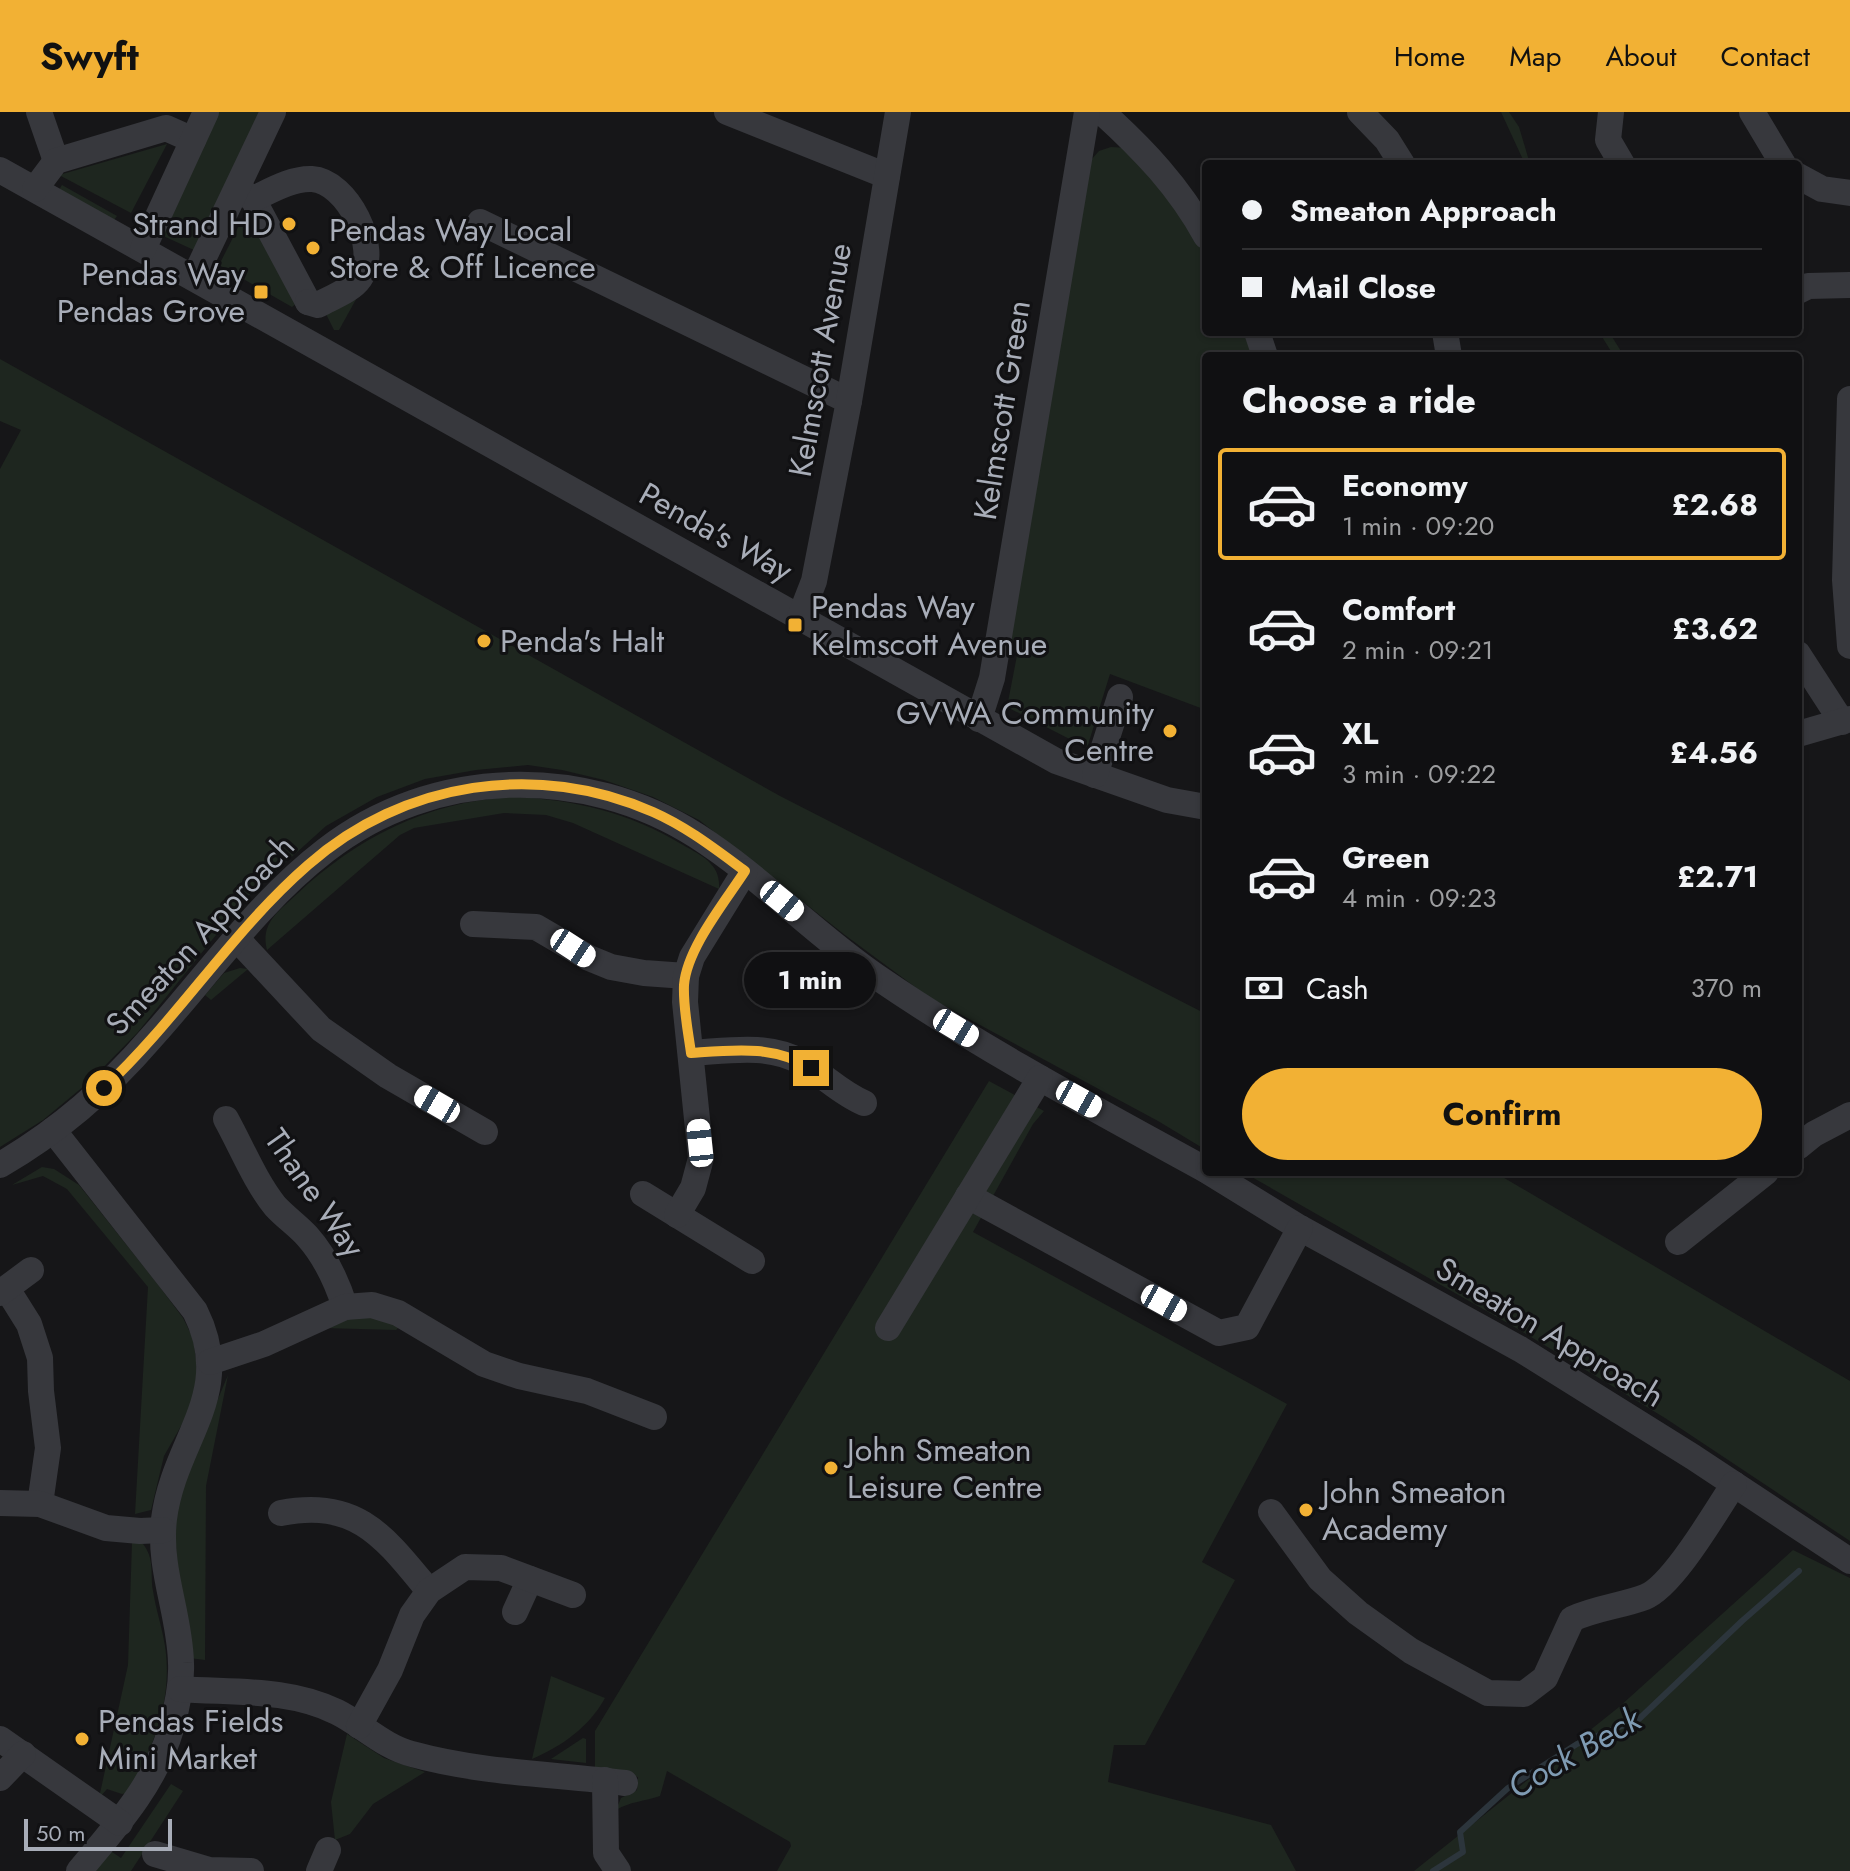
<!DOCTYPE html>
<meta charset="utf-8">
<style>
:root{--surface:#101012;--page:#19191b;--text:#f1f3f6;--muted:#9c9d9f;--line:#303032;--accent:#f2b134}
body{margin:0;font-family:Jost,sans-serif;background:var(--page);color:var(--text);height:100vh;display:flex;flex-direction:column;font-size:30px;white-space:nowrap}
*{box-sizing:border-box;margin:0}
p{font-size:26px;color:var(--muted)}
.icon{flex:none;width:44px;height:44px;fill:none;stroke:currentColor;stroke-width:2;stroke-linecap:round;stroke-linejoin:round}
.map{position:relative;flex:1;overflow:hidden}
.details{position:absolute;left:1202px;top:240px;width:600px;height:824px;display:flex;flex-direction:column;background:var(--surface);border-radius:8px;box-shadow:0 2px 6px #0004,0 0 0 2px var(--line)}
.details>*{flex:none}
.top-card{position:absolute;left:1202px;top:48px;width:600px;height:176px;border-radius:8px;box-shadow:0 2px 6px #0004,0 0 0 2px var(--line);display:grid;align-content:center;height:176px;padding:0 40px;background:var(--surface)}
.scale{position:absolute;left:24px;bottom:20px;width:148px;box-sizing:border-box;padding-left:8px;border:4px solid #a8adb8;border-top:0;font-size:22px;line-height:28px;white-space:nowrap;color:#a8adb8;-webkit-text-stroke:6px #111113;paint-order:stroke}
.end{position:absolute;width:36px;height:36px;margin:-18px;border:10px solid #f2b134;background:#111;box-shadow:0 0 0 4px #111}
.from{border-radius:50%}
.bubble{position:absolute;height:56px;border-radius:28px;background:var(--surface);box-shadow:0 2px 6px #0004,0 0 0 2px var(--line);font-size:26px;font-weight:700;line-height:56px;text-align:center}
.car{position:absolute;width:24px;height:48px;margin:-24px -12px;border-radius:10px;box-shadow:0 0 6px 2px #0007;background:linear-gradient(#fff 24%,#345 0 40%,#fff 0 76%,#345 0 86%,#fff 0)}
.top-card b{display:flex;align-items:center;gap:28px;height:76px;font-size:30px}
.top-card b+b{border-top:2px solid var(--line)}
.top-card i{width:20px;height:20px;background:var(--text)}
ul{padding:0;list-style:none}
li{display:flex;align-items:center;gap:24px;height:112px;margin:0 16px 12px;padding:0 24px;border:4px solid transparent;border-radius:8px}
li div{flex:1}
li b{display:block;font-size:30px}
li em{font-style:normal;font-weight:700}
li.current{border-color:var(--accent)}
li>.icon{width:72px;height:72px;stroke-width:1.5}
h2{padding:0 40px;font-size:36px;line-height:96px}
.pay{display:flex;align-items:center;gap:20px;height:88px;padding:0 40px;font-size:30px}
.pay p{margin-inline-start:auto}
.primary-button{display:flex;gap:16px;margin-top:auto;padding:16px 40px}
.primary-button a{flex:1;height:92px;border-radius:48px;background:var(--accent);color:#111;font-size:32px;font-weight:700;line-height:92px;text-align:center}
header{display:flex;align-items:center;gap:48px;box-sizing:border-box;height:112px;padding:0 40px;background:var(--accent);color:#111}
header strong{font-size:38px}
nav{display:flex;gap:44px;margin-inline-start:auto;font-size:28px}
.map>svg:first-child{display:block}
.green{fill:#1e261f}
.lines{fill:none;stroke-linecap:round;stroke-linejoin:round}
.stream{stroke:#2c353c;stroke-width:6}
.minor{stroke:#37383d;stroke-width:26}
.route{stroke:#f2b134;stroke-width:10}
.poi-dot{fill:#f2b134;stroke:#111113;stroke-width:3}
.labels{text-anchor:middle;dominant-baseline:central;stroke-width:6;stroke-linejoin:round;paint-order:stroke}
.poi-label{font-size:32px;fill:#a8adb8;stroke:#111113;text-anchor:start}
.street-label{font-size:32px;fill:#a8adb8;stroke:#111113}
.water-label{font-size:34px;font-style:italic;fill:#7f9bb3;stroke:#111113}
</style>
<header>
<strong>Swyft</strong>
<nav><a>Home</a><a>Map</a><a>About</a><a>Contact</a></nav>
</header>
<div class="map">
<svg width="1850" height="1759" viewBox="0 0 1850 1759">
<rect width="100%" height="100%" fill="#161618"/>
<g class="green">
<path d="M217 0H261L196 139 159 122Z"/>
<path d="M1501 0H1509L1519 15 1530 52H1525Z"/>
<path d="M167 32 131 101 59 63Z"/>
<path d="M1111 35 1128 36 1183 103 1206 143V220H1248L1256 244H1206V598L1110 562 1087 636 1007 595 1019 533 1010 531 1091 48 1099 39Z"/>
<path d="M62 73 117 104 114 108 59 78Z"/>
<path d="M246 100 297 191 292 195 219 153Z"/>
<path d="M359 182 339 218H334L326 202Z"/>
<path d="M1599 220H1609L1624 244H1614Z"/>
<path d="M0 247 780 684 1206 902V1038L1158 1009 930 886 845 823 699 708 653 685 604 668 562 658 528 653 476 658 425 667 377 685 326 714 245 787 138 920 90 969 43 1008 0 1035V357L21 318 0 309Z"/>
<path d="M512 685C574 687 630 701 683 733 702 744 721 752 719 777L573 711 546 703 504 701 414 716 400 723 267 838C260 811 279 799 296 783 358 725 427 690 512 685Z"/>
<path d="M240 856 248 857 211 888 205 883 224 861Z"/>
<path d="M989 969 1044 999 1033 1012 973 1120 1287 1292 1202 1450 1235 1468 1145 1633H1114L1108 1670 1271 1713 1296 1759H777L791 1734 790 1730 667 1659 660 1684C645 1689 629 1690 616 1698L621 1686 637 1678 638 1665 595 1657V1619Z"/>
<path d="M42 1055 54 1057 79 1073 156 1170 183 1206 193 1226 198 1262 194 1291 164 1344 151 1398 135 1402 148 1175 67 1077 43 1064 12 1073Z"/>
<path d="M1243 1060H1494L1850 1269V1429L1665 1306 1511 1213Z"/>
<path d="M369 1203 400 1214 396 1218 323 1216 343 1206Z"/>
<path d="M228 1263 206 1374 205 1548 189 1546 181 1503 173 1395Z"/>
<path d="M132 1430 143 1432C155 1447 150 1462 153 1479 156 1498 162 1515 165 1534 173 1587 154 1636 127 1681L122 1682 107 1677 99 1686 128 1553Z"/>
<path d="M1793 1438 1850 1466V1759H1414L1619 1595Z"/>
<path d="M551 1564 605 1586C589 1615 562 1634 532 1647Z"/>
<path d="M347 1622 384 1646 425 1660 373 1692 350 1722 335 1728 331 1690Z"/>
<path d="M583 1626 586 1627V1651L551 1647Z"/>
<path d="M171 1672 183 1679 131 1759H91L109 1738 121 1746Z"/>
</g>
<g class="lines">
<path class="stream" d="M1433 1759 1463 1740 1460 1720 1508 1676 1577 1632 1639 1607 1742 1509 1799 1459"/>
<g class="minor">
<path d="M39 0 56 49"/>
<path d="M727 0 887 64"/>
<path d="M1102 0C1144 38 1179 75 1206 124"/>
<path d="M1360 0 1387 28 1402 52"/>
<path d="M1611 0 1608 28 1622 52"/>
<path d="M1752 0 1783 52"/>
<path d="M0 58 1056 649 1167 688 1206 695"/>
<path d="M1798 64 1822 77 1850 81"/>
<path d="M35 77 56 49 166 16 193 28"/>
<path d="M240 78 253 87 308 190"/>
<path d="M253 87C270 79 292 66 312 67 347 69 381 136 360 166 351 179 332 185 318 193L308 190"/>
<path d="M480 110 849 289"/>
<path d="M143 137 206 0"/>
<path d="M194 166 273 0"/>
<path d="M1798 179 1808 174 1850 173"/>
<path d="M1257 220 1265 244"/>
<path d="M1445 220 1449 244"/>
<path d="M1850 287 1845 468 1850 534"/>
<path d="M800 505 814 469 849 289 898 0"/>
<path d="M1798 542 1842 610"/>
<path d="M979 607 992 566 1087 0"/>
<path d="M1798 622 1850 607"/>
<path d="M1095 663 1120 585"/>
<path d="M473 812 536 815 589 846 611 855 644 861 686 864"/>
<path d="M236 826 321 917 388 964 485 1020"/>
<path d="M691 941C727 939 768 931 801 950 824 963 840 981 864 991"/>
<path d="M226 1007C242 1036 255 1069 275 1094 285 1105 297 1113 307 1124 325 1144 337 1170 345 1195"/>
<path d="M53 1018 195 1199C237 1282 174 1327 164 1407 158 1457 180 1502 181 1551 182 1573 177 1596 171 1617 155 1672 115 1716 79 1759"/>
<path d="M1798 1035 1814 1022 1850 1003"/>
<path d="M0 1053C57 1020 108 976 151 926 208 863 258 790 326 738 433 655 584 652 697 724 761 765 814 822 877 865 982 937 1095 997 1206 1058"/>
<path d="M1209 1060 1300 1116 1520 1237 1693 1345 1850 1449"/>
<path d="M643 1082 752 1149"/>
<path d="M968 1084 1219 1221 1247 1215 1300 1116"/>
<path d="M677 1103 693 1076 701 1046 685 890 686 864 692 845 745 759"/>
<path d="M1678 1130 1766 1060"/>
<path d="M7 1177 29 1212 40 1246 41 1279 48 1336 40 1392"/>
<path d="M0 1181 31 1158"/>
<path d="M888 1216 1040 966"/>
<path d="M210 1250 264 1232 345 1195 372 1193 398 1201 484 1252 519 1264 587 1279 654 1305"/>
<path d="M0 1391 40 1392 106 1416 140 1419 163 1418"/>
<path d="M1271 1400 1320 1467 1358 1501 1411 1539 1488 1581 1524 1582 1545 1566 1572 1507C1596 1496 1621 1494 1645 1485 1673 1474 1716 1399 1734 1372"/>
<path d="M281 1401C358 1386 385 1426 429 1479"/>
<path d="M515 1500 530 1467"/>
<path d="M180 1577C233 1581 289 1576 337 1600 363 1613 384 1635 412 1642 481 1661 555 1662 625 1671"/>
<path d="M359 1614 390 1558 412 1503 429 1479 465 1455 501 1456 573 1483"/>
<path d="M0 1627 120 1711"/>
<path d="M0 1666 23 1642"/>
<path d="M605 1668 606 1741 618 1759"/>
<path d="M155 1742 209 1758 251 1759"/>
<path d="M319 1759 328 1738"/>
</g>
</g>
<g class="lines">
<path class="route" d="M104 976C178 907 232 819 308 753 403 669 538 649 653 700 687 715 715 737 745 759 725 790 687 836 684 873 683 895 688 919 691 941 734 938 773 933 811 956"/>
</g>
<g class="poi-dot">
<circle cx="289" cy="112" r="8"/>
<circle cx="313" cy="136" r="8"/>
<rect x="253" y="172" width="16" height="16" rx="4"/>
<rect x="787" y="505" width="16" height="16" rx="4"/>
<circle cx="484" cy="529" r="8"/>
<circle cx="1170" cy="619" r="8"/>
<circle cx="831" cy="1356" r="8"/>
<circle cx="1306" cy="1398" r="8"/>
<circle cx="82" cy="1627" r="8"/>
</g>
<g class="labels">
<g class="poi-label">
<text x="273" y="112" text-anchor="end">Strand HD</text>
<text x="329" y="118">Pendas Way Local<tspan x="329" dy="37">Store &amp; Off Licence</tspan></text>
<text x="245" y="162" text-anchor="end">Pendas Way<tspan x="245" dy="37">Pendas Grove</tspan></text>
<text x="811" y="495">Pendas Way<tspan x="811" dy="37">Kelmscott Avenue</tspan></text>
<text x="500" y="529">Penda's Halt</text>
<text x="1154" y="601" text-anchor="end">GVWA Community<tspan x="1154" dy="37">Centre</tspan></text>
<text x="847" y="1338">John Smeaton<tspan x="847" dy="37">Leisure Centre</tspan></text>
<text x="1322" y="1380">John Smeaton<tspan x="1322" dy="37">Academy</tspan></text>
<text x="98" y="1609">Pendas Fields<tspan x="98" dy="37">Mini Market</tspan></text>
</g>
<g class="street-label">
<text transform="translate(820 248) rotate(-80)">Kelmscott Avenue</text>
<text transform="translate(1002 298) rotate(-81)">Kelmscott Green</text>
<text transform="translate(716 420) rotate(29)">Penda's Way</text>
<text transform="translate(200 823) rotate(-47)">Smeaton Approach</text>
<text transform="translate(315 1081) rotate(55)">Thane Way</text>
<text transform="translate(1550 1220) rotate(31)">Smeaton Approach</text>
</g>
<g class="water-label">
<text transform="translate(1574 1641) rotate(-30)">Cock Beck</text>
</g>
</g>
</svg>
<div class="scale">50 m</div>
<i class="end from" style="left:104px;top:976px"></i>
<i class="end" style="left:811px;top:956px"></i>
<div class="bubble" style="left:744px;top:840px;width:132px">1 min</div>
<i class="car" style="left:782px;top:789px;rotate:129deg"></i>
<i class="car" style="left:573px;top:836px;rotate:123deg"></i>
<i class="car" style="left:956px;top:916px;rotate:121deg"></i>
<i class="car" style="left:1079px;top:987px;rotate:119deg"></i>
<i class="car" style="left:437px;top:992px;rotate:300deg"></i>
<i class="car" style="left:700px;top:1031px;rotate:354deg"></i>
<i class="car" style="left:1164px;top:1191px;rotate:119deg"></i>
<div class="top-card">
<b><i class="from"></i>Smeaton Approach</b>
<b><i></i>Mail Close</b>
</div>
<section class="details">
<h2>Choose a ride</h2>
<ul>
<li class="current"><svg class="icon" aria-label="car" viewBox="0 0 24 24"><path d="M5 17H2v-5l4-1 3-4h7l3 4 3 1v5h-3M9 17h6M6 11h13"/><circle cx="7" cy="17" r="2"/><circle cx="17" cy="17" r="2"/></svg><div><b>Economy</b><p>1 min · 09:20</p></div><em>£2.68</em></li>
<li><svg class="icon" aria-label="car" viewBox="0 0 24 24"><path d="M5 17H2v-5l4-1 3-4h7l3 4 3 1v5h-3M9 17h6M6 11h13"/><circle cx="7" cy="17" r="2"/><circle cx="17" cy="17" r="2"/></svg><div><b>Comfort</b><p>2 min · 09:21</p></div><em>£3.62</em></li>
<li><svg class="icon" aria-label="car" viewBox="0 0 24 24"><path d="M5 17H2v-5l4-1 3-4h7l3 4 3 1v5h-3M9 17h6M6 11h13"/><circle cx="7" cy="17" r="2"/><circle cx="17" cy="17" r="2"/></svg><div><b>XL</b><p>3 min · 09:22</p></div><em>£4.56</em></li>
<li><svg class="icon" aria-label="car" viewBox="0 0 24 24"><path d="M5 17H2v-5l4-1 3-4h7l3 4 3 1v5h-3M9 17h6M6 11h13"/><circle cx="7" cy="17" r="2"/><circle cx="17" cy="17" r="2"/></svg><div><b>Green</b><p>4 min · 09:23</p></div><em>£2.71</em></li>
</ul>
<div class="pay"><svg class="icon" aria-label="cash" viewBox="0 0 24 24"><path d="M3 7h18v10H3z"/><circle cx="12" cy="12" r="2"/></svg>Cash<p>370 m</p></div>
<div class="primary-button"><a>Confirm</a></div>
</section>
</div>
